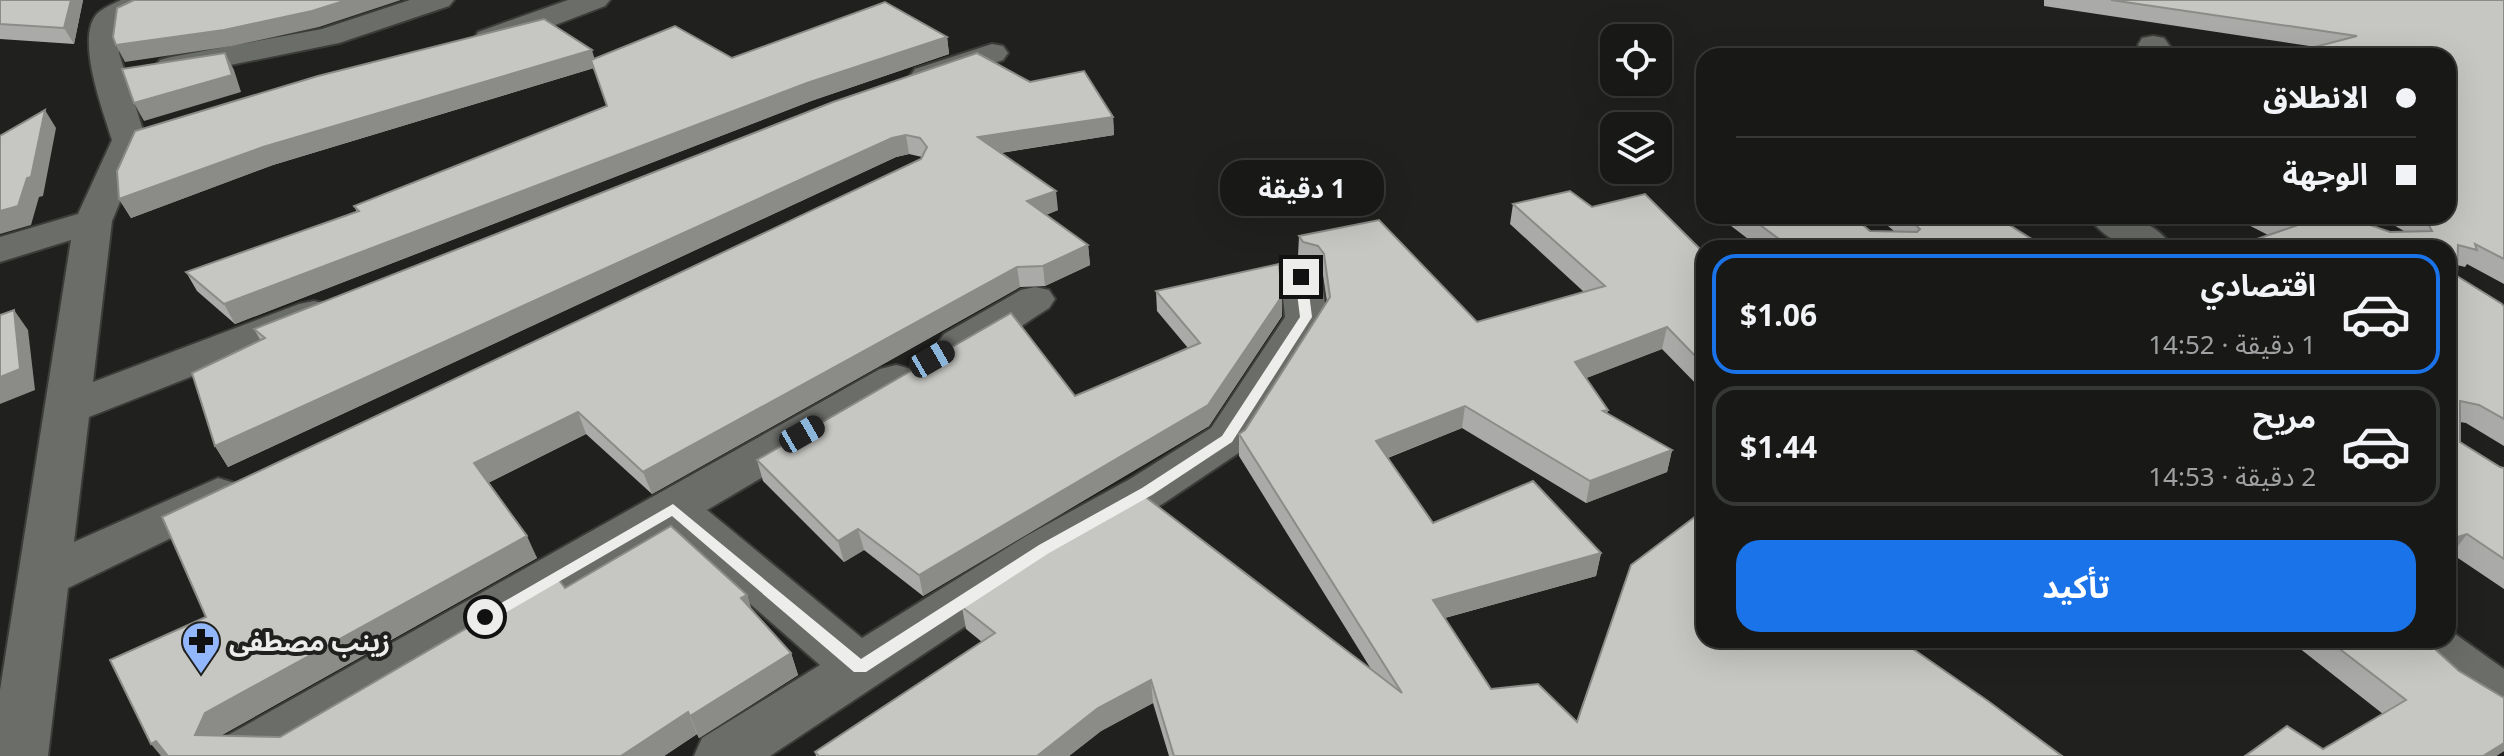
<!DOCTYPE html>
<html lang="ar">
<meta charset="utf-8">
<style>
:root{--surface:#181916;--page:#252623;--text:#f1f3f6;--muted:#9fa0a1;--line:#363835;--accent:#1a73e8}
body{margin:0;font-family:"Noto Sans","Noto Sans Arabic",sans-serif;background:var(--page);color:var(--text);direction:rtl;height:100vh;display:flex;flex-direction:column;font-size:30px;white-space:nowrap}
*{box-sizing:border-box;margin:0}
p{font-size:26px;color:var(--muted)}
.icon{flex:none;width:44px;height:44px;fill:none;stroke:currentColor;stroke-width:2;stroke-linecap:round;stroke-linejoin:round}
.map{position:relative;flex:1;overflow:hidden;direction:ltr}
.panel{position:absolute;left:1696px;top:240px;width:760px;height:408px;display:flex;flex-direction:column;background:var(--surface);border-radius:24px;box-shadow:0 8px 32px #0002,0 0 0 2px var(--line);direction:rtl}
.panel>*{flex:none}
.top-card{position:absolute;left:1696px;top:48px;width:760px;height:176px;border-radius:24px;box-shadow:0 8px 32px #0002,0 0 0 2px var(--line);direction:rtl;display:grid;align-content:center;height:176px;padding:0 40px;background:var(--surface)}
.tools{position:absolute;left:1600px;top:24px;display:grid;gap:16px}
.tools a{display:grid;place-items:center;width:72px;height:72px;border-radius:16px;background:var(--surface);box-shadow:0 8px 32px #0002,0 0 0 2px var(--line);font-size:40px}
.end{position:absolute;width:36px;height:36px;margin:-18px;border:10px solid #edeeec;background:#111;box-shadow:0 0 0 4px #111}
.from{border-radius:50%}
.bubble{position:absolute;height:56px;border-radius:24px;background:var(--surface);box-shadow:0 8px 32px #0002,0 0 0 2px var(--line);font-size:26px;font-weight:700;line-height:56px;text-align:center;direction:rtl}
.car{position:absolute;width:24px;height:48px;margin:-24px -12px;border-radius:10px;box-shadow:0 0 6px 2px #0007;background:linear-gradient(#222 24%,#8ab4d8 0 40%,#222 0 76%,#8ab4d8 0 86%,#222 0)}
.top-card b{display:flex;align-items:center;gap:28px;height:76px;font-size:30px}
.top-card b+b{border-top:2px solid var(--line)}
.top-card i{width:20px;height:20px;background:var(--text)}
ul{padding:14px 0 0;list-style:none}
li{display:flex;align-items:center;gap:24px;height:120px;margin:0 16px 12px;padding:0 24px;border:4px solid var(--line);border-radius:24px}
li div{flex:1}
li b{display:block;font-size:30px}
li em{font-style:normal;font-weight:700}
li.current{border-color:var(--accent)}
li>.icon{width:72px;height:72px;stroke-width:1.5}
.cta{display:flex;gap:16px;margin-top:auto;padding:16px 40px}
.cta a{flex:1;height:92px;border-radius:24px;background:var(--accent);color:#fff;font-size:32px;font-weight:700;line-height:92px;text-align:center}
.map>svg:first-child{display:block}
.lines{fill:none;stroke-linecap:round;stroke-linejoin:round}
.minor-casing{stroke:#3c3d3a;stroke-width:4}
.minor{fill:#6b6d69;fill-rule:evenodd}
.wall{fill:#aaaba8}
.shaded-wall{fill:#8b8b88}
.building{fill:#c6c7c3;stroke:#8b8b88;stroke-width:2}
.route{fill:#edeeec}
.labels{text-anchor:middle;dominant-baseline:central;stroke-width:8;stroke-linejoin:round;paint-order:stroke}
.near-poi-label{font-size:26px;font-weight:bold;fill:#edeeec;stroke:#20211e;text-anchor:start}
</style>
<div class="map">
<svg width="2504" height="756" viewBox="0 0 2504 756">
<rect width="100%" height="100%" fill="#20211e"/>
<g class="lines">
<g class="minor-casing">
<g id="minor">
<path d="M121 0H159L154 6 123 22 119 53 146 140 112 221 93 382 299 304 314 301 329 304 335 313 329 322 89 417 74 542 218 478 235 483 242 495 235 507 68 588 48 756H0V690L71 240 0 262V237L78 214 112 140C104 113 73 34 99 12 105 7 115 3 121 0Z"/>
<path d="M410 0H454L449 6 339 43 171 77 160 74 155 67 160 60 171 57 322 29Z"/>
<path d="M568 0H610L605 6 500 46H478L474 39 478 32Z"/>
<path d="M2153 36 2164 38 2177 56H2145L2138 45 2142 38Z"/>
<path d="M992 44 1003 46 1008 53 1003 60 926 86 915 83 910 76 915 69Z"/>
<path d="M2088 216C2123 216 2152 216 2173 248 2138 248 2111 249 2088 216Z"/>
<path d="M1301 265 1315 269 1321 277 1327 317 1243 450 1164 503 1062 562 770 756H694L702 738 820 665 669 533 294 756H215L223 738 880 369 896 365 912 369 918 379 912 389 707 510 862 638 1026 536 1130 479 1211 428 1285 317 1281 277 1287 269Z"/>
<path d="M1035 287 1049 290 1055 299 1049 308C1019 326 980 361 944 352L938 343 944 334 1021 290Z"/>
<path d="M2448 629 2504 669V722C2472 711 2412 669 2397 640H2448Z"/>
</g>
</g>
<use href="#minor" class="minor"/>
</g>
<g class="wall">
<path d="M0 0H83L74 44 0 39Z"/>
<path d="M2044 0H2504V284L2467 264 2465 267 2457 265V276L2504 307V446L2466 423 2460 422V442L2500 467 2504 468V589L2452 554 2448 248 2268 235 2231 216H2351L2353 219 2390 232 2404 231 2378 216H2448L2316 47 2044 6Z"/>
<path d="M947 37 949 54 811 101 235 324 197 291 186 272 357 212 354 206 607 106 594 68 273 165 131 218 119 199 594 58H732Z"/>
<path d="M1030 82 1113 117 1114 135 1001 153 1058 210 1046 215 1088 245 1090 265 1045 286 1020 287 652 494 586 434 488 483 537 558 222 735 280 737 565 588 747 595 751 609 791 653 798 675 699 738 697 734 664 756H161L206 617 921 159 922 157 909 154 896 157 228 467 215 446 261 341 254 329Z"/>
<path d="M1702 182H1704V206L1698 201Z"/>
<path d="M1513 204 1592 207 1704 253V392L1662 349 1586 378 1608 410 1607 414 1672 450 1667 472 1586 503 1462 428 1388 458 1433 523 1601 553 1596 576 1445 618 1491 689 1577 722 2062 756H1169L1153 703 1101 731 1069 756H816L815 752 982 642 966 629 962 607 1371 669 1239 456V434L1245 430 1327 302 1323 275 1317 267 1302 262 1298 256 1299 236 1477 322 1584 292 1510 224Z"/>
<path d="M1718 216H1852L1870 231H1894L1876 216H1995L2046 248H1760Z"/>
<path d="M2124 216H2143L2142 219Z"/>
<path d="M1156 291 1282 296V316L1209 426 923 596 864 550 844 562 763 481 757 460 1075 396 1188 348 1157 311Z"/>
<path d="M2289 640H2425L2504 751 2496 756H2245L2323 749 2383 714Z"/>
</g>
<g class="shaded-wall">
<path d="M71 0H83L74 44 64 28Z"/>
<path d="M347 0H401L319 27 232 46 125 62 116 45Z"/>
<path d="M947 37 949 54 811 101 235 324 224 304 807 83Z"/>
<path d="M592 50 597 67 273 165 131 218 119 199 263 147Z"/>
<path d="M225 53 234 70 241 92 144 121 134 103Z"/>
<path d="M45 110 56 128 43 196 39 197 31 225 0 234V211Z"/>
<path d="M1113 117 1114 135 980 156 978 137Z"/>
<path d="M906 135 909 154 896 157 228 467 215 446 892 138Z"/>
<path d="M1056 191 1058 210 1030 221 1027 201Z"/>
<path d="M1088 245 1090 265 1045 286 1043 266Z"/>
<path d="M1017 267 1020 287 652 494 643 472Z"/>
<path d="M1282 296V316L1209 426 923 596 919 575Z"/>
<path d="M14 310 28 330 35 390 0 404V377Z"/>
<path d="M1667 327 1662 349 1571 384 1575 362Z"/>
<path d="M1465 406 1462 428 1374 463 1376 441Z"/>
<path d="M578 412 586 434 484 485 474 463Z"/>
<path d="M1672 450 1667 472 1586 503 1590 481Z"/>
<path d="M858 529 864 550 844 562 838 541Z"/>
<path d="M2467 534 2452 554 2448 555V540Z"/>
<path d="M527 536 537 558 222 735H195L205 713Z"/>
<path d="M1601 553 1596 576 1430 622 1433 600Z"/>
<path d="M747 595 754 617 741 598Z"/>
<path d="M791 653 798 675 699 738 690 716Z"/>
<path d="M1151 680 1153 703 1101 731 1069 756H1037L1098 708Z"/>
<path d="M688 712 697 734 664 756H621Z"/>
<path d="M156 741 168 756H161L151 744Z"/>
<path d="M2504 743V751L2496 756H2483Z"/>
</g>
<g class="building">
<path d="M0 0H71L64 28 0 24Z"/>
<path d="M134 0H347L312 11 224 30 116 45 113 37 117 8Z"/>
<path d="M2111 0H2504V259L2475 244 2477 250 2458 245 2457 276 2502 304 2504 307V419L2479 405 2460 401V442L2500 467 2504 468V559L2467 534 2448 540V248H2231L2295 226 2275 216H2351L2353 219 2390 232 2432 231 2426 220 2419 216H2448V56H2280L2357 36Z"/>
<path d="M885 2 947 37 807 83 224 304 186 272 359 211 354 206 607 106 591 60 675 26 732 58Z"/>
<path d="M544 19 592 50 263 147 119 199 117 171 135 131 318 76Z"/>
<path d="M225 53 232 75 134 103 122 69Z"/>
<path d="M977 53 1030 82 1084 71 1113 117 978 137 1056 191 1027 201 1088 245 1043 266 1017 267 643 472 578 412 474 463 527 536 205 713 195 735 280 737 556 576 565 588 671 526 747 595 741 598 791 653 690 716 688 712 621 756H168L156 741 151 744 110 660 206 617 162 517 921 159 927 147 920 138 906 135 892 138 215 446 192 373 265 338 254 329 833 102Z"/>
<path d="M45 110 31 177 27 178 18 206 0 211V136Z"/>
<path d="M1570 191 1592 207 1645 194 1704 253V365L1667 327 1575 362 1608 410 1603 411 1672 450 1590 481 1465 406 1376 441 1433 523 1533 481 1601 553 1433 600 1491 689 1538 684 1577 722 1631 565 1704 510V640H1900L1988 701 2062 756H1174L1151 680 1098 708 1037 756H819L815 752 995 633 962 607 1061 542 1143 495 1402 693 1239 434 1245 430 1330 297 1324 254 1318 246 1303 242 1299 236 1379 220 1477 322 1605 286 1513 204Z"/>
<path d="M1748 216H1852L1870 231 1917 232 1920 229 1905 216H1995L2046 248H1791Z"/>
<path d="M1279 264 1282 296 1208 405 919 575 858 529 838 541 757 460 1011 313 1075 396 1200 343 1156 291Z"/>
<path d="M14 310 20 369 0 377V315Z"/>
<path d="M2328 640H2425L2459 671 2504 698V743L2483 756H2245L2287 726 2323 749 2406 700Z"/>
</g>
<path class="route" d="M1301 273 1307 277 1312 317 1232 442 1152 495 1049 553 866 672H854L672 516 491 621H479L477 617 673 504 861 659 1039 545 1142 488 1222 436 1300 317 1295 277Z"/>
<defs>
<g id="pharmacy-pin" transform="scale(2)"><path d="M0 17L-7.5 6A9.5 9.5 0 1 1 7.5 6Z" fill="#92b7fd" stroke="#20211e"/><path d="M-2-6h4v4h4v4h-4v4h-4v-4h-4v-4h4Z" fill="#111"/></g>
</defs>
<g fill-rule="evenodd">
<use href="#pharmacy-pin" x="201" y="641"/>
</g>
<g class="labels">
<g class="near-poi-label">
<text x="229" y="641">زينب مصطفى</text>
</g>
</g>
</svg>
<div class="tools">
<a><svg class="icon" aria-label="locate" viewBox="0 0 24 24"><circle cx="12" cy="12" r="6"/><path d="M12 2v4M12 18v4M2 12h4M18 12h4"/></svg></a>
<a><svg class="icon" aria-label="layers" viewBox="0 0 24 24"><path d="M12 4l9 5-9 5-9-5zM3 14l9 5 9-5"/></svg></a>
</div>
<i class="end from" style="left:485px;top:617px"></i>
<i class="end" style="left:1301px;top:277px"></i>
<div class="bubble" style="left:1220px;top:160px;width:164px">1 دقيقة</div>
<i class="car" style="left:932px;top:359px;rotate:60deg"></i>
<i class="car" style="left:802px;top:434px;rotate:60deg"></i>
<div class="top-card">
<b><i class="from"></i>الانطلاق</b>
<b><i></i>الوجهة</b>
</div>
<section class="panel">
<ul>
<li class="current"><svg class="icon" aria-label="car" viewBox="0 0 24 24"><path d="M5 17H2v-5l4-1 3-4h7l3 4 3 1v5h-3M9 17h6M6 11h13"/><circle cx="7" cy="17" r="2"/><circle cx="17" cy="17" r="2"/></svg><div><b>اقتصادي</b><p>1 دقيقة · 14:52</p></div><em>$1.06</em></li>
<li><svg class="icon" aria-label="car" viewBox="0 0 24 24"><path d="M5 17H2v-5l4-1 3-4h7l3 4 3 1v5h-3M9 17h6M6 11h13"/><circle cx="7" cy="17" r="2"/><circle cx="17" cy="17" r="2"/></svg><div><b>مريح</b><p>2 دقيقة · 14:53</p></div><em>$1.44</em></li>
</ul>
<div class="cta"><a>تأكيد</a></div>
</section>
</div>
